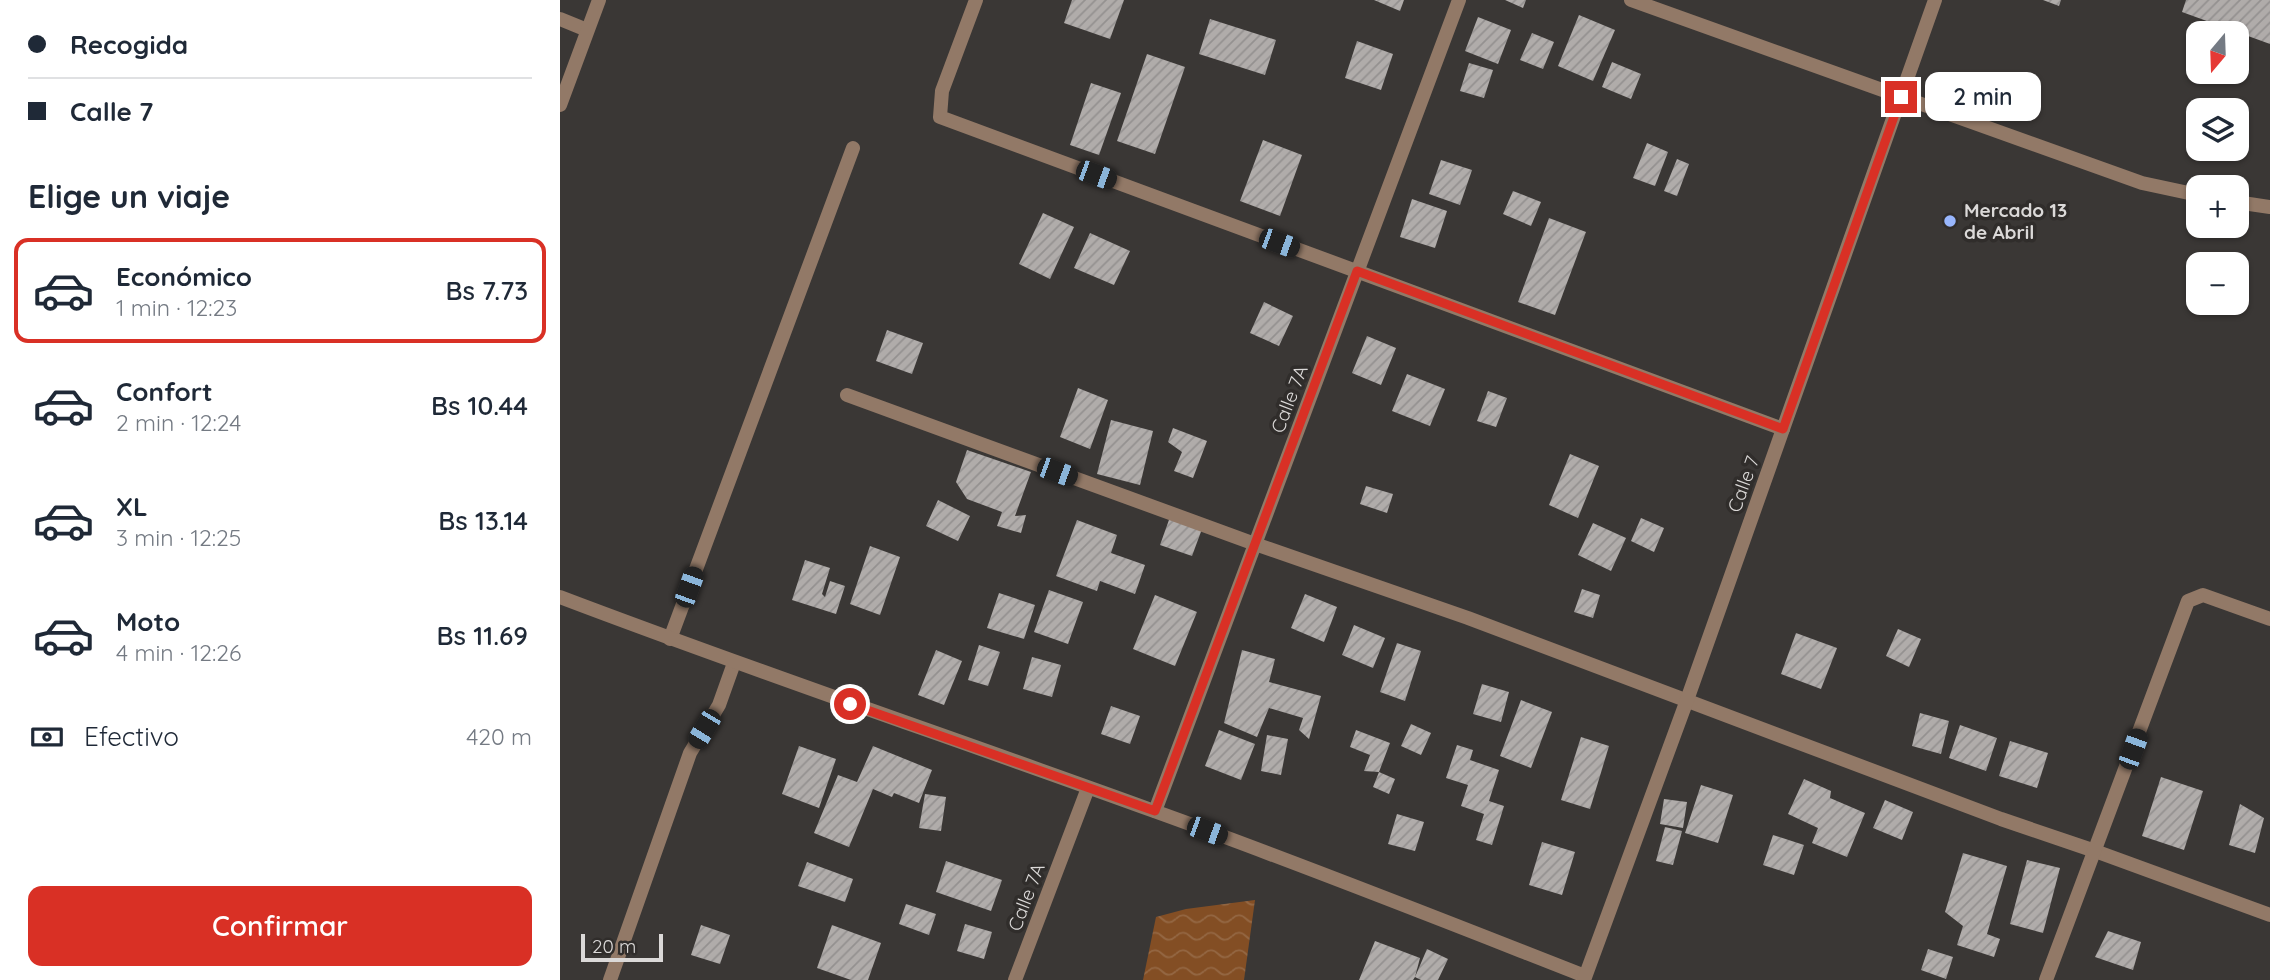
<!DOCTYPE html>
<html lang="es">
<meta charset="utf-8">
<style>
:root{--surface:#fff;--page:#f2f2f3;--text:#1f2937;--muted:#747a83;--line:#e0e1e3;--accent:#d93025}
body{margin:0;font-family:Quicksand,sans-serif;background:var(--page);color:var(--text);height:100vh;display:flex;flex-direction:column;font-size:26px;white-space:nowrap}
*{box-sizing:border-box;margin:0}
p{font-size:23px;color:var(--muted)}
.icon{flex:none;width:38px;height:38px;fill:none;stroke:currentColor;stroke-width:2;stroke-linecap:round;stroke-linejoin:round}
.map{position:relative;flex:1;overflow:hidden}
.panel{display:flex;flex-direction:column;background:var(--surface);width:560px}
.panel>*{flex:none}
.banner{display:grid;align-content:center;height:154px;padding:0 28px;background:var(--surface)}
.needle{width:46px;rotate:199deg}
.fabs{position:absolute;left:1626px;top:21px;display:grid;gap:14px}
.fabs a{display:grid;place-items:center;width:63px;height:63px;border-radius:14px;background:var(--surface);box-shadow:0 2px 5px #0004;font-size:35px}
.scale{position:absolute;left:21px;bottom:18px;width:82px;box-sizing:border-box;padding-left:7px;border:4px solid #dbd9d8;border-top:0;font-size:19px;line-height:24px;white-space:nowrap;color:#dbd9d8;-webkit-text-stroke:5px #302d2b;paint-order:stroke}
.end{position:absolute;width:32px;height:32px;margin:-16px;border:9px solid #d93025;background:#fff;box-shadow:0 0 0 4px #fff}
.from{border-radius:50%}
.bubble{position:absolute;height:49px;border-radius:14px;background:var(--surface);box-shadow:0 2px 5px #0004;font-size:23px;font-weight:600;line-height:49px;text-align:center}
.car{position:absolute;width:21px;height:42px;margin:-21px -10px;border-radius:9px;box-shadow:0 0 5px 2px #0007;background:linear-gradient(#222 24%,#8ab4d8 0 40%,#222 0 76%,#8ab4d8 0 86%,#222 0)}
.banner b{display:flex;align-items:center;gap:24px;height:66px;font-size:26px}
.banner b+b{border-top:2px solid var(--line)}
.banner i{width:18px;height:18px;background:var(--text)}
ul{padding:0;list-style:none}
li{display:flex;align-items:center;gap:21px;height:105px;margin:0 14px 10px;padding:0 14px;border:4px solid transparent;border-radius:14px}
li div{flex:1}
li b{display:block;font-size:26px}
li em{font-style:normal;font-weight:600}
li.on{border-color:var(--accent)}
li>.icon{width:63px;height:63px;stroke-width:1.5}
h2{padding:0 28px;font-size:32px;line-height:84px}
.pay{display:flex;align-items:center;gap:18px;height:77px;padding:0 28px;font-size:26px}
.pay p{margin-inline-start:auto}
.button{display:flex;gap:14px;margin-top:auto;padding:14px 28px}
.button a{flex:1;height:80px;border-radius:14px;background:var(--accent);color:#fff;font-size:28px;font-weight:600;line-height:80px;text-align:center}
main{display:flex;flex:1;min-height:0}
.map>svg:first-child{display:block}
.water{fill:url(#water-waves)}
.building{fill:url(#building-hatch)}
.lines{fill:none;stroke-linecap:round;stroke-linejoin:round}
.minor{stroke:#927967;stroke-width:14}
.tertiary{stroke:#927967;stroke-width:14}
.route{stroke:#d93025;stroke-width:9}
.poi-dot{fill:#98b6fd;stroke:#302d2b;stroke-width:2.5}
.labels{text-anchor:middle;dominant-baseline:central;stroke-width:7;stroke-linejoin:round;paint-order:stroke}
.poi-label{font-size:19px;font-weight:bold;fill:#dbd9d8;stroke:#302d2b;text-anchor:start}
.street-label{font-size:19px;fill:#dbd9d8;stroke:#302d2b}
</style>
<main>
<section class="panel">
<div class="banner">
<b><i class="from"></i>Recogida</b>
<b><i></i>Calle 7</b>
</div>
<h2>Elige un viaje</h2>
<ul>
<li class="on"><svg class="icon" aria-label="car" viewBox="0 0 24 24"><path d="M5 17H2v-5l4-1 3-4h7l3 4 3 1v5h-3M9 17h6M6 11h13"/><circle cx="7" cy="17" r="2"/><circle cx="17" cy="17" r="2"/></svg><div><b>Económico</b><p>1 min · 12:23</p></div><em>Bs 7.73</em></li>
<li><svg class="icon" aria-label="car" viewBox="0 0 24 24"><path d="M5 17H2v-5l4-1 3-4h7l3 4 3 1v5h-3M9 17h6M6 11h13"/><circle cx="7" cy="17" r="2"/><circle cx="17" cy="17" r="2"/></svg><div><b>Confort</b><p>2 min · 12:24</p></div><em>Bs 10.44</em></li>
<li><svg class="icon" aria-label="car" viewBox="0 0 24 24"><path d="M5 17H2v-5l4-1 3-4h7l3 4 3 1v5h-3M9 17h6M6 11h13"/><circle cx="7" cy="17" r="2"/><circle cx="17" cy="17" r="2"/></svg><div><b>XL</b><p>3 min · 12:25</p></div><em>Bs 13.14</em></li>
<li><svg class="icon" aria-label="car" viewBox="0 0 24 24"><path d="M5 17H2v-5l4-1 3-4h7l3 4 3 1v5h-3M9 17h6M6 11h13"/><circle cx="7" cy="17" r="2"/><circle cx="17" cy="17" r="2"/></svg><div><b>Moto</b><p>4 min · 12:26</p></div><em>Bs 11.69</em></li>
</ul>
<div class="pay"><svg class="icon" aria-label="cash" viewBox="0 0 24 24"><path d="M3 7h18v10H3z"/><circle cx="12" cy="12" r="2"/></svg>Efectivo<p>420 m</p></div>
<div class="button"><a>Confirmar</a></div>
</section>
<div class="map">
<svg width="1710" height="980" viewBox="0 0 1710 980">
<defs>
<pattern id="water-waves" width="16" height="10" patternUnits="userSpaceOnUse" patternTransform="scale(1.75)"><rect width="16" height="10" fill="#834e24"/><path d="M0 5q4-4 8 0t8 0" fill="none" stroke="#946743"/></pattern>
<pattern id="building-hatch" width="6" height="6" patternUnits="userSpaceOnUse" patternTransform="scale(1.75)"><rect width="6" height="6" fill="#b0acaa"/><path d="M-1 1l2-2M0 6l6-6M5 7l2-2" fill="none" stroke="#949190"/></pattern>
</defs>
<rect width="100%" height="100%" fill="#3a3735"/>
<path class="water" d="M695 900 684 980H583L596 917 626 909Z"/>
<g class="building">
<path d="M512 0H564L550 39 504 23Z"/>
<path d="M814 0H844L840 11Z"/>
<path d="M945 0H966L963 8Z"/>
<path d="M1483 0H1501L1499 6Z"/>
<path d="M1626 0H1710V44L1622 12Z"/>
<path d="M1019 15 1055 30 1033 81 998 66Z"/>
<path d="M918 17 951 30 938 64 905 51Z"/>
<path d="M650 19 716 40 705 75 639 54Z"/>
<path d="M972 33 994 42 983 69 960 60Z"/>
<path d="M797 41 833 54 821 90 785 78Z"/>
<path d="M587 54 625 67 595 154 557 141Z"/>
<path d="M1052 62 1081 74 1071 99 1042 87Z"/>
<path d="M909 63 933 70 924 98 900 91Z"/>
<path d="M531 83 561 93 539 155 510 145Z"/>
<path d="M703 140 742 155 720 216 680 201Z"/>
<path d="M1087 143 1108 152 1095 186 1073 178Z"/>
<path d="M1117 159 1129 164 1117 196 1104 191Z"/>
<path d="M881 160 912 170 900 205 869 194Z"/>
<path d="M953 191 981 202 971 226 943 214Z"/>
<path d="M852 199 887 211 875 248 840 237Z"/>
<path d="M483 213 514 227 490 279 459 264Z"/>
<path d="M989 218 1026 232 995 315 958 302Z"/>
<path d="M530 233 570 251 554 285 514 268Z"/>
<path d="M704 302 733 316 719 346 690 333Z"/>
<path d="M327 330 363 343 352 374 316 361Z"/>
<path d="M807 336 836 348 821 385 792 373Z"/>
<path d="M847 374 885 389 870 426 832 411Z"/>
<path d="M518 388 548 400 530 449 500 437Z"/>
<path d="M928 391 947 398 936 427 917 421Z"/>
<path d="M551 420 593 431 580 485 537 474Z"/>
<path d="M613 428 647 441 633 478 614 471 622 452 608 442Z"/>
<path d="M407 450 471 472 455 516 466 515 461 533 437 526 442 512 407 499 396 482Z"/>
<path d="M1010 454 1039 466 1018 518 989 505Z"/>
<path d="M806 486 833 494 827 513 800 504Z"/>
<path d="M378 500 410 516 398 541 366 526Z"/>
<path d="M610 517 642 529 632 556 600 545Z"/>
<path d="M1081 518 1104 528 1094 552 1071 541Z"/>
<path d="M517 520 557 535 551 553 585 565 575 594 540 581 537 591 496 576Z"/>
<path d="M1033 523 1066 538 1051 571 1018 555Z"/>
<path d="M310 546 340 557 320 615 290 604Z"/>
<path d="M245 560 270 568 262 594 265 597 270 581 285 586 276 614 232 600Z"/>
<path d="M1022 589 1040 595 1033 618 1014 612Z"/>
<path d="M489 590 523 602 508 644 474 632Z"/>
<path d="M439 593 475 605 464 639 427 628Z"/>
<path d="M745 594 777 607 764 642 731 628Z"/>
<path d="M595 595 637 612 615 666 573 649Z"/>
<path d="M794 625 825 638 813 668 782 655Z"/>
<path d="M1338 629 1361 639 1349 667 1326 656Z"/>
<path d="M1236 633 1277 648 1261 689 1221 674Z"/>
<path d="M837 643 861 651 845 701 820 692Z"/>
<path d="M419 645 440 652 428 686 408 680Z"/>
<path d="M376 650 402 661 384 705 358 695Z"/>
<path d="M682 650 715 659 709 682 761 696 749 739 739 730 743 718 709 708 697 737 664 723Z"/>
<path d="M472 657 501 665 492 697 463 689Z"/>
<path d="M922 684 949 692 941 722 913 714Z"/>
<path d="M961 700 992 712 971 768 940 756Z"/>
<path d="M551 706 580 716 570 744 541 734Z"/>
<path d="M1360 713 1389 721 1381 754 1352 746Z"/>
<path d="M851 724 871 733 861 755 841 746Z"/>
<path d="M1400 725 1437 738 1426 771 1389 758Z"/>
<path d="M659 730 695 744 681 780 645 766Z"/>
<path d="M796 730 830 743 819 772 835 779 829 794 813 787 819 772 804 771 810 755 790 747Z"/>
<path d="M707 735 728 739 721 775 701 771Z"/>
<path d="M1021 737 1049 746 1030 809 1001 800Z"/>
<path d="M1450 741 1488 753 1477 788 1439 776Z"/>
<path d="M897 745 913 750 910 760 939 770 929 801 944 806 932 845 916 840 924 814 901 806 908 785 886 778Z"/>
<path d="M239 746 276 759 259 808 222 794Z"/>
<path d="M313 746 372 770 359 803 334 793 332 797 313 789 289 847 254 833 278 775 297 782Z"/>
<path d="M1601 777 1643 791 1624 850 1582 836Z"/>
<path d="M1244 779 1271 791 1270 798 1305 813 1287 857 1252 843 1258 828 1228 814Z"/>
<path d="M1141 785 1173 795 1158 843 1125 833Z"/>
<path d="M365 794 386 797 381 831 359 828Z"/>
<path d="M1104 799 1127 802 1123 828 1100 824Z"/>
<path d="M1325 800 1353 812 1342 840 1313 828Z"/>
<path d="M1680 804 1704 818 1695 853 1669 845Z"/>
<path d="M837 814 864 822 855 851 828 844Z"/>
<path d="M1105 827 1122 831 1113 865 1096 861Z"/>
<path d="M1213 835 1244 845 1234 875 1203 865Z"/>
<path d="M982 842 1015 852 1002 895 969 885Z"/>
<path d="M1403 853 1447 866 1427 934 1440 939 1434 957 1397 945 1403 926 1385 912Z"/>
<path d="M1467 860 1500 868 1483 933 1450 924Z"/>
<path d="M386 861 442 880 431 911 376 892Z"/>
<path d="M247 862 293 879 285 902 238 886Z"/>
<path d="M346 904 376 914 369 935 339 924Z"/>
<path d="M405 924 432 932 424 959 397 951Z"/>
<path d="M141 925 170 935 160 964 131 955Z"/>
<path d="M272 925 321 943 308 980H291L257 968Z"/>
<path d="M1548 931 1581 942 1573 970 1535 957Z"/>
<path d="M815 941 860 958 855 977 867 949 888 959 878 980H861L855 977 853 980H799Z"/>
<path d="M1368 949 1393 957 1386 979 1361 970Z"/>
</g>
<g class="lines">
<g class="minor">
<path d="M416 0 382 91 380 117 1223 429"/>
<path d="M1071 0 1582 183 1638 195"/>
<path d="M0 19 27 30"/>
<path d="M0 105 39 0"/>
<path d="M1676 202 1710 207"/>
<path d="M287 395 695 544 908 618 1441 819 1535 851 1710 915"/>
<path d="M110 639 293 148"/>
<path d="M595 811 899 0"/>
<path d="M50 980 130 753 159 705 174 663"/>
<path d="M455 980 528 788"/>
<path d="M1486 980 1628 601 1643 595 1710 619"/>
</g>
<g class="tertiary">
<path d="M0 597C197 672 396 739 594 811 739 863 882 920 1025 976"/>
<path d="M1024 980 1127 700 1375 0"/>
</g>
</g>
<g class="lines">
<path class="route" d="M290 704 595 811 797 271 1223 429 1341 97"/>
</g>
<circle class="poi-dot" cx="1390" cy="221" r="7"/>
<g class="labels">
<g class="poi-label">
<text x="1404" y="210">Mercado 13<tspan x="1404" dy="22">de Abril</tspan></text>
</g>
<g class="street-label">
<text transform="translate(729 399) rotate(-69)">Calle 7A</text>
<text transform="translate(1183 484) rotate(-70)">Calle 7</text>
<text transform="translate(466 897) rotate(-69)">Calle 7A</text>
</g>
</g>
</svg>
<div class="fabs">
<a><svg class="needle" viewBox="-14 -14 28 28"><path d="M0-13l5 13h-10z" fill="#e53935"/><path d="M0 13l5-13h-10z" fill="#747a83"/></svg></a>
<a><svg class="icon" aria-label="layers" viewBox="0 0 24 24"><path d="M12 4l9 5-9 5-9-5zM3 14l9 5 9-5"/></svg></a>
<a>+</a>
<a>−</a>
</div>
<div class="scale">20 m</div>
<i class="end from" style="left:290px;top:704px"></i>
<i class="end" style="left:1341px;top:97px"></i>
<div class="bubble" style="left:1365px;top:72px;width:116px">2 min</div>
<i class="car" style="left:536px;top:175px;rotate:110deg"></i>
<i class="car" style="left:719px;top:243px;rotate:110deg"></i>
<i class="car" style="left:497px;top:472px;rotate:110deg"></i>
<i class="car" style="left:129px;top:587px;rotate:20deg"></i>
<i class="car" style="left:144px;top:729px;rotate:211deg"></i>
<i class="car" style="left:1573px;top:749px;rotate:20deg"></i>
<i class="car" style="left:647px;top:831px;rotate:110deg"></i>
</div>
</main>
